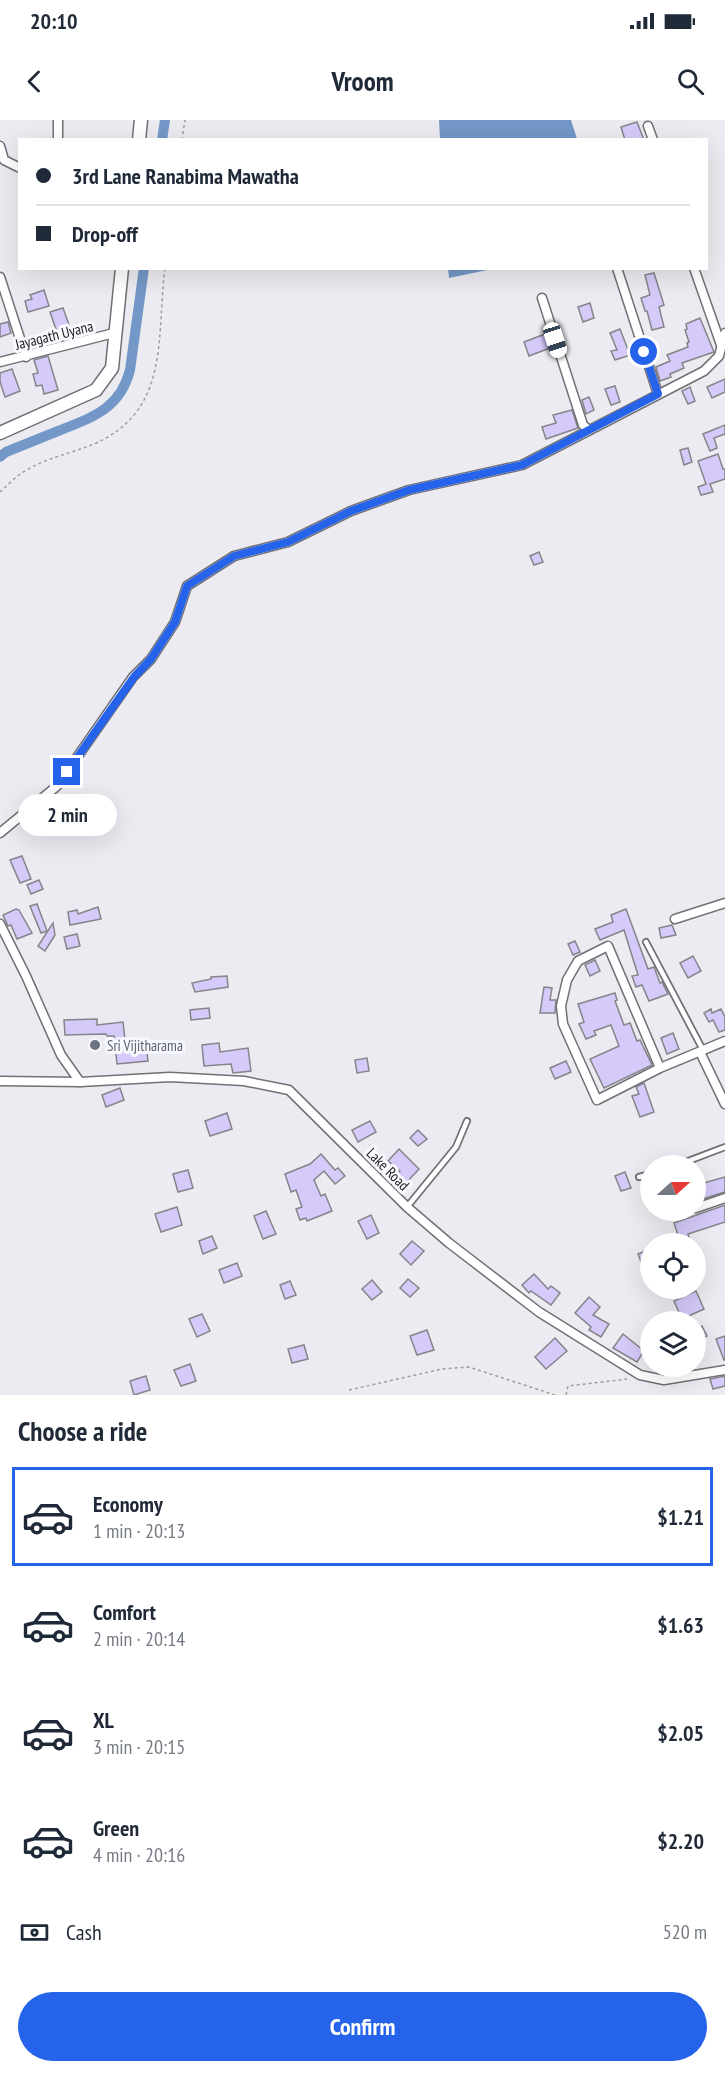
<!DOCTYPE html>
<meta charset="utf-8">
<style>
:root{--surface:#fff;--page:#f2f2f3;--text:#1f2937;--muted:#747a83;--line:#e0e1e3;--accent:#2563eb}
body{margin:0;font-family:"PT Sans Narrow",sans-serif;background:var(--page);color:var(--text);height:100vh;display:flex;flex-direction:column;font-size:22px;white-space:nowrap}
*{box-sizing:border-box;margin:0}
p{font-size:20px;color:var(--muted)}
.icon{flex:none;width:33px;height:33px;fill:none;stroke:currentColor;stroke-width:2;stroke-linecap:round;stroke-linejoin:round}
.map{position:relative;height:1275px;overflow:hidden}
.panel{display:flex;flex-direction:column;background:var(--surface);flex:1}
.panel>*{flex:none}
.banner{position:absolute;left:18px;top:18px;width:690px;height:132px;border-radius:0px;box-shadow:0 6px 24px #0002;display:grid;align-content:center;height:132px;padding:0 18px;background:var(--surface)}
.needle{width:39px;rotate:69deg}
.fabs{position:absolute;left:640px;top:1035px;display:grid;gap:12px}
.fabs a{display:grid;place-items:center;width:66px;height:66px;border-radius:50%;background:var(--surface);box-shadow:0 6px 24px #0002;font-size:30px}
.end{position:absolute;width:27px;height:27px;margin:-14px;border:8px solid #2563eb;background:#fff;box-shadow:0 0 0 3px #fff}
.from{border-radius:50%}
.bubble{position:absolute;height:42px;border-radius:21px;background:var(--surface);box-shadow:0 6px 24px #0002;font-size:20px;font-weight:800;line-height:42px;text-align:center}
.car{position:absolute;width:18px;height:36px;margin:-18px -9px;border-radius:8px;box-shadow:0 0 4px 2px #0007;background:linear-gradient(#fff 24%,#345 0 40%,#fff 0 76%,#345 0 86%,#fff 0)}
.banner b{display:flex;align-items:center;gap:21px;height:57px;font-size:22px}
.banner b+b{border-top:2px solid var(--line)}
.banner i{width:15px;height:15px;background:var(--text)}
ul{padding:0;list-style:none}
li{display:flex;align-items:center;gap:18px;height:99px;margin:0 12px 9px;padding:0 6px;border:3px solid transparent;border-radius:0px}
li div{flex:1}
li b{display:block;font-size:22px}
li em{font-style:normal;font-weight:800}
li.active{border-color:var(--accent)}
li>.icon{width:54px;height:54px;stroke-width:1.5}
h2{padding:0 18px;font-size:27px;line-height:72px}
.pay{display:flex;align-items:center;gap:15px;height:66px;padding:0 18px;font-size:22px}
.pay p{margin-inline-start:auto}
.button{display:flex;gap:12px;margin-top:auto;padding:12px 18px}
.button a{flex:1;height:69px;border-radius:36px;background:var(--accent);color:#fff;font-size:24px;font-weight:800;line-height:69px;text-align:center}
.status{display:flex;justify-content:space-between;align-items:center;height:42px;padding:0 30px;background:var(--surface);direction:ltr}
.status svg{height:16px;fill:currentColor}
header{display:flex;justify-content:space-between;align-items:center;height:78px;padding:0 18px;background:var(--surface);font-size:27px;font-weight:800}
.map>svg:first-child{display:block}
.water{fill:#7398c7}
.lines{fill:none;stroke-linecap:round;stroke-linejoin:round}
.canal{stroke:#7398c7;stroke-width:10}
.building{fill:#d5caf9;stroke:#858489;stroke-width:1.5}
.service-casing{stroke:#707076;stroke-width:8}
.minor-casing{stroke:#707076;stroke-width:11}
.secondary-casing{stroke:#707076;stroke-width:15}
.path{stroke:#9c9ca1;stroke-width:1.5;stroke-dasharray:3 3;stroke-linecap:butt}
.service{stroke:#fff;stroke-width:4.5}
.minor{stroke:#fff;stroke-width:8}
.secondary{stroke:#fff;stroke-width:12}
.route{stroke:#2563eb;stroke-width:8}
.worship-dot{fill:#6b7280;stroke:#f8f9ff;stroke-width:2}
.labels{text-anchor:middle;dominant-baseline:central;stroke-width:6;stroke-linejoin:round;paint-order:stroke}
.street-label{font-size:15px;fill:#1e1e20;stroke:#f8f9ff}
.worship-label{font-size:15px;fill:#5b616d;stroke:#f8f9ff;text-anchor:start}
</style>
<div class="status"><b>20:10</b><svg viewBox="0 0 49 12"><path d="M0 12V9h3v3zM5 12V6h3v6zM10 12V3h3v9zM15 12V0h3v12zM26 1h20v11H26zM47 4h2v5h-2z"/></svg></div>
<header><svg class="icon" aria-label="back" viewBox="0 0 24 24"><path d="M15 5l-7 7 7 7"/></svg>Vroom<svg class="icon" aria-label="search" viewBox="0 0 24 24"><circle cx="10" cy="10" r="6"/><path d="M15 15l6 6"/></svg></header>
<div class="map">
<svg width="725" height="1275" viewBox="0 0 725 1275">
<rect width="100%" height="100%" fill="#ebebf1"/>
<g class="water">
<path d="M439 0H571L577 19H440Z"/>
<path d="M448 148H492V149L449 158Z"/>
</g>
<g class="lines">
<g class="canal">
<path d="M162 20 165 0"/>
<path d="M0 337 6 332C23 325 41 318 58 311 93 297 120 289 130 250L144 148"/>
</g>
</g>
<g class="building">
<path d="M637 2 644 20H625L621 7Z"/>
<path d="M654 153 664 185 659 187 664 207 652 210 647 191H645L641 178 650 175 645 155Z"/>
<path d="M44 170 49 186 28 192 25 181 32 179 30 175Z"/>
<path d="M590 183 594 198 583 202 578 187Z"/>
<path d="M63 188 72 213 59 218 50 192Z"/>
<path d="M700 198 714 232 682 243 684 248 670 254 671 257 660 261 656 247 670 241 667 235 688 227 687 223 689 222 685 210 687 209 686 204Z"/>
<path d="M8 202 11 213 0 217V204Z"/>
<path d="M620 209 630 235 615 240 611 231 617 230 610 213Z"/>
<path d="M545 214 550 228 529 236 524 222Z"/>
<path d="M48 236 58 270 44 274 42 265 36 266 33 254 38 253 34 240Z"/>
<path d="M12 249 20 271 5 277 0 262V253Z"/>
<path d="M725 259V272L712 278 707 267Z"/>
<path d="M615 266 620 282 611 285 605 269Z"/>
<path d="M690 267 695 281 688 284 682 271Z"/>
<path d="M589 277 594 290 586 294 582 280Z"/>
<path d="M572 290 578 308 546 319 542 307 556 303 553 295Z"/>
<path d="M725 305V314L714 318 717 328 710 331 703 314Z"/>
<path d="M688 328 692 342 684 345 680 330Z"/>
<path d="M718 334 723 349H725V359L710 364 713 372 701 375 698 367 706 364 698 341Z"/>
<path d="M539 432 543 442 534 445 530 436Z"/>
<path d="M22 736 31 759 20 763 10 740Z"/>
<path d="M39 760 43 769 31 774 27 765Z"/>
<path d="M37 784 47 811 41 813 30 786Z"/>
<path d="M98 787 101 799 70 805 68 792 77 790 78 794Z"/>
<path d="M16 789 19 790 32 813 17 819 11 805 8 806 3 795Z"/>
<path d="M626 789 648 849 654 847 660 863 662 862 668 874 649 881 642 865 636 867 632 856 638 855 624 810 600 820 595 809 613 802 611 795Z"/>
<path d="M53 803 55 815 45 831 38 826Z"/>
<path d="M672 805 676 815 661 818 659 808Z"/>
<path d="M77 814 80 826 67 829 64 817Z"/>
<path d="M575 821 580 832 573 835 568 824Z"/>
<path d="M693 836 701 851 688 858 680 843Z"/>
<path d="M595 840 600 851 590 856 585 845Z"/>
<path d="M227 856 228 867 195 872 192 863 211 859V857Z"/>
<path d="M544 867 552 868 550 880H556L555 893H540Z"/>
<path d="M615 873 617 880 615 881 624 905 630 903 637 921 640 920 652 945 604 968 590 939 619 926 611 905 594 911 596 915 586 919 579 904 584 902 578 884Z"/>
<path d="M209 888 210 898 191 900 190 890Z"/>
<path d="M711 889 712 893 721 889 725 897V910L719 912 713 900 709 902 704 893Z"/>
<path d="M97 899V905L123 902 125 920H129V926L146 924 148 941 117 944 114 916H107L106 914 65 915 64 900Z"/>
<path d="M673 913 679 929 667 934 661 918Z"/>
<path d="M219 923 220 932 248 928 251 951 233 953 231 944 204 946 202 925Z"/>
<path d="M367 938 369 951 357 953 355 940Z"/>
<path d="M566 941 571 952 555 959 550 948Z"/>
<path d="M644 963 654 992 640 997 632 976 639 974 636 967Z"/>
<path d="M120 968 124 980 106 987 102 975Z"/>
<path d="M227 993 232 1009 210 1016 205 1001Z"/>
<path d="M370 1001 376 1012 358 1022 352 1010Z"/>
<path d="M418 1010 427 1019 418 1026 410 1018Z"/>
<path d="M399 1029 419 1049 406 1063 397 1054 400 1051 388 1041Z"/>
<path d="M321 1034 335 1050 338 1048 345 1056 335 1064 324 1051 314 1060 321 1076 325 1074 332 1091 307 1101 306 1098 300 1100 296 1089 302 1087 296 1070 291 1072 285 1054 310 1044Z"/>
<path d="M188 1050 193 1068 178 1072 173 1054Z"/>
<path d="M625 1052 631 1068 621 1071 615 1056Z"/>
<path d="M725 1057V1072L696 1081V1065Z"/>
<path d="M725 1085V1102L688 1114 691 1124H681L674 1103Z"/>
<path d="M177 1087 182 1105 161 1112 155 1094Z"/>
<path d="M266 1091 276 1114 263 1119 254 1096Z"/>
<path d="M371 1095 379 1113 367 1119 358 1101Z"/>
<path d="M212 1116 217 1128 203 1134 199 1121Z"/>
<path d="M412 1121 424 1131 411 1145 400 1134Z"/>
<path d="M651 1129V1145L643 1147 638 1134Z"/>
<path d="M237 1143 242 1156 224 1163 219 1150Z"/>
<path d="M534 1154 548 1169 551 1166 560 1173 551 1185 531 1171 529 1173 522 1165Z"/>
<path d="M408 1159 419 1168 410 1177 400 1168Z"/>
<path d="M372 1160 382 1172 372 1180 362 1169Z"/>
<path d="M290 1161 296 1175 285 1179 280 1165Z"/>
<path d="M696 1171 704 1189 682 1199 674 1181Z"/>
<path d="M589 1177 600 1187 593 1195 609 1204 601 1217 589 1210 591 1207 575 1193Z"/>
<path d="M202 1194 210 1211 197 1217 189 1199Z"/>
<path d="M702 1206 707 1216 696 1222V1209Z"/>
<path d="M427 1210 434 1230 417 1235 410 1216Z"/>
<path d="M623 1214 644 1231 637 1242 613 1228Z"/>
<path d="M725 1216V1240H724L716 1219Z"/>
<path d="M555 1218 567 1231 546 1249 535 1237Z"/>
<path d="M304 1225 308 1239 292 1243 288 1229Z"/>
<path d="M190 1244 196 1261 181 1266 174 1250Z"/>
<path d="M146 1256 150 1270 134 1275 130 1261Z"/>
<path d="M725 1256V1266L713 1269 710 1259Z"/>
</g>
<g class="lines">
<g class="service-casing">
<g id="service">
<path d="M646 822 703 930"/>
<path d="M675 1046 725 1027"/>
<path d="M639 1057 651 1054"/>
<path d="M407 1087 456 1027 467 1001"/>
</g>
</g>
<g class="minor-casing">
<g id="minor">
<path d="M58 0V20"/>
<path d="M648 6 653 20"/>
<path d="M0 26 4 40 20 48"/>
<path d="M617 148 658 274"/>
<path d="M694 148 721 225"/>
<path d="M0 157 26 237"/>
<path d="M542 178 583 305 589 310"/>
<path d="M0 242 114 213"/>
<path d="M0 713 57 666 133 557 151 539 175 502 187 466 234 436 288 422 351 391 409 370 522 345 704 251 719 236 725 213"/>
<path d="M675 799 725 783"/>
<path d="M0 804 26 856 61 935 80 962"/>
<path d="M700 932 725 984"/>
<path d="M660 948 608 826 578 841 567 860 561 886 563 904 597 980 660 948 725 921"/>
<path d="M0 961 80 962 170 957 244 961 289 970 407 1087 449 1123 539 1192 640 1255 664 1260 725 1250"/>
<path d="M696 1088 725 1078"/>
</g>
</g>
<g class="secondary-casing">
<g id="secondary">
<path d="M139 20 141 0"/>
<path d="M0 313 96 270 112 248 122 148"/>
</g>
</g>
<g class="path">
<path d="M182 20 185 0"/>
<path d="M0 372C8 365 16 356 25 351 44 339 68 334 89 326 171 294 156 220 165 148"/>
<path d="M349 1270 442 1249 469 1247 555 1275"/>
<path d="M566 1275 568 1266 627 1259"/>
</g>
<use href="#service" class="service"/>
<use href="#minor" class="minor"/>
<use href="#secondary" class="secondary"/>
</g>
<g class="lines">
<path class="route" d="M67 652 134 557 151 539 175 502 187 466 234 436 288 422 351 391 409 370 522 345 658 274 644 232"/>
</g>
<circle class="worship-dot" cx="95" cy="925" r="6"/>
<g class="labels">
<g class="street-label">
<text transform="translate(54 215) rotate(-14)">Jayagath Uyana</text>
<text transform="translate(388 1049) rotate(45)">Lake Road</text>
</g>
<g class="worship-label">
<text x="107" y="925">Sri Vijitharama</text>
</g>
</g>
</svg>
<div class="fabs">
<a><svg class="needle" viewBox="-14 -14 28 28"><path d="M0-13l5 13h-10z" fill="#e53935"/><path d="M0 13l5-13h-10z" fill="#747a83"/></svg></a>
<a><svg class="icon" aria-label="locate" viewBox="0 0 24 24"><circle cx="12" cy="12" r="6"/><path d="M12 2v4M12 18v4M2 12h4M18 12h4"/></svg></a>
<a><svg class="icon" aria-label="layers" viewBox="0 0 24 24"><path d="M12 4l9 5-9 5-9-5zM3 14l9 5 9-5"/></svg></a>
</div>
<i class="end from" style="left:644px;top:232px"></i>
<i class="end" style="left:67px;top:652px"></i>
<div class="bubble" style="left:18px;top:674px;width:99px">2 min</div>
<i class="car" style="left:555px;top:220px;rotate:162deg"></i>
<div class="banner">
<b><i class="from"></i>3rd Lane Ranabima Mawatha</b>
<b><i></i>Drop-off</b>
</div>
</div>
<section class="panel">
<h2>Choose a ride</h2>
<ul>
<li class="active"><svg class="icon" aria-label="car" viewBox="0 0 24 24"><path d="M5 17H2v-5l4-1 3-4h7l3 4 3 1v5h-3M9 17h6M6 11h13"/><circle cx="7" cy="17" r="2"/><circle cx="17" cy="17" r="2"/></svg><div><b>Economy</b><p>1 min · 20:13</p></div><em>$1.21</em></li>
<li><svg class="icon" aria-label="car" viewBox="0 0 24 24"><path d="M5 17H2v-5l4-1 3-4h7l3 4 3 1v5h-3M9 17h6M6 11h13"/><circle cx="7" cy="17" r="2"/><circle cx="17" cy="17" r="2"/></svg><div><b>Comfort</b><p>2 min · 20:14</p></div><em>$1.63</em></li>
<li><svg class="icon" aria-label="car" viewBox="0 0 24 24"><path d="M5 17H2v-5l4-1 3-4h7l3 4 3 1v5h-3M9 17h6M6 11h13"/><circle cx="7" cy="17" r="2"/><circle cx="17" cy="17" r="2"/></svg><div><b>XL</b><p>3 min · 20:15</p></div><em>$2.05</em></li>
<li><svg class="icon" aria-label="car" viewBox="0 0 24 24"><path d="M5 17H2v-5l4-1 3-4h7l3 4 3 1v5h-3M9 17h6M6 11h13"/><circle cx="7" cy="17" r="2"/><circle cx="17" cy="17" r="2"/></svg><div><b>Green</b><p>4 min · 20:16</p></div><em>$2.20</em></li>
</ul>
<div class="pay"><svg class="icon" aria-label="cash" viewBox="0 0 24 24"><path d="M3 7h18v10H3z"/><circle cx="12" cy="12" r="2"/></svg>Cash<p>520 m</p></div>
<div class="button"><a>Confirm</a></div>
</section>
